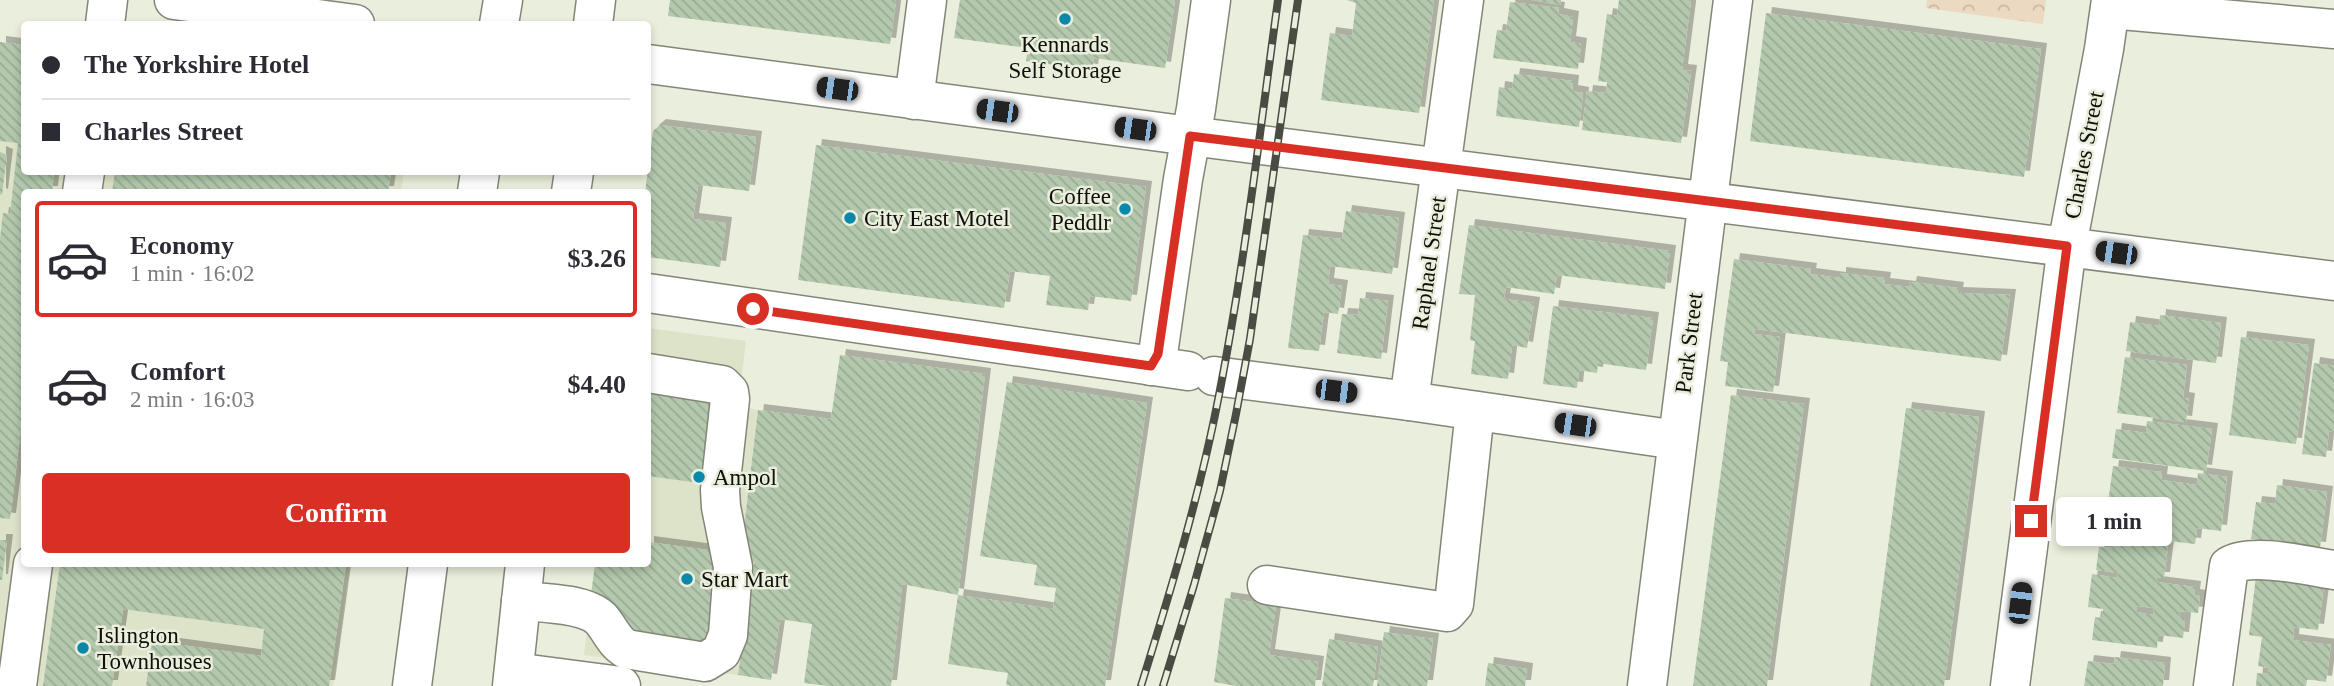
<!DOCTYPE html>
<meta charset="utf-8">
<style>
:root{--surface:#fff;--page:#f7f7f7;--text:#2b2b33;--muted:#7c7c81;--line:#e1e1e2;--accent:#d93025}
body{margin:0;font-family:Georgia,serif;background:var(--page);color:var(--text);height:100vh;display:flex;flex-direction:column;font-size:26px;white-space:nowrap}
*{box-sizing:border-box;margin:0}
p{font-size:23px;color:var(--muted)}
.icon{flex:none;width:38px;height:38px;fill:none;stroke:currentColor;stroke-width:2;stroke-linecap:round;stroke-linejoin:round}
.map{position:relative;flex:1;overflow:hidden}
.side{position:absolute;left:21px;top:189px;width:630px;height:378px;display:flex;flex-direction:column;background:var(--surface);border-radius:7px;box-shadow:0 4px 10px #0003}
.side>*{flex:none}
.guide{position:absolute;left:21px;top:21px;width:630px;height:154px;border-radius:7px;box-shadow:0 4px 10px #0003;display:grid;align-content:center;height:154px;padding:0 21px;background:var(--surface)}
.end{position:absolute;width:32px;height:32px;margin:-16px;border:9px solid #d93025;background:#fff;box-shadow:0 0 0 4px #fff}
.from{border-radius:50%}
.bubble{position:absolute;height:49px;border-radius:7px;background:var(--surface);box-shadow:0 4px 10px #0003;font-size:23px;font-weight:600;line-height:49px;text-align:center}
.car{position:absolute;width:21px;height:42px;margin:-21px -10px;border-radius:9px;box-shadow:0 0 5px 2px #0007;background:linear-gradient(#222 24%,#8ab4d8 0 40%,#222 0 76%,#8ab4d8 0 86%,#222 0)}
.guide b{display:flex;align-items:center;gap:24px;height:66px;font-size:26px}
.guide b+b{border-top:2px solid var(--line)}
.guide i{width:18px;height:18px;background:var(--text)}
ul{padding:12px 0 0;list-style:none}
li{display:flex;align-items:center;gap:21px;height:116px;margin:0 14px 10px;padding:0 7px;border:4px solid transparent;border-radius:7px}
li div{flex:1}
li b{display:block;font-size:26px}
li em{font-style:normal;font-weight:600}
li.active{border-color:var(--accent)}
li>.icon{width:63px;height:63px;stroke-width:1.5}
.button{display:flex;gap:14px;margin-top:auto;padding:14px 21px}
.button a{flex:1;height:80px;border-radius:7px;background:var(--accent);color:#fff;font-size:28px;font-weight:600;line-height:80px;text-align:center}
.map>svg:first-child{display:block}
.built{fill:#dde3c9}
.forest{fill:url(#forest-crowns)}
.building{fill:url(#building-back-hatch);fill-rule:evenodd;filter:url(#shadow)}
.lines{fill:none;stroke-linecap:round;stroke-linejoin:round}
.minor-casing{stroke:#838676;stroke-width:41}
.highway-casing{stroke:#838676;stroke-width:41}
.minor{stroke:#fff;stroke-width:38}
.highway{stroke:#fff;stroke-width:38}
.rail-casing{stroke:#4a4c43;stroke-width:8}
.rail{stroke:#eaeedc;stroke-width:5;stroke-dasharray:16;stroke-linecap:butt}
.route{stroke:#d93025;stroke-width:9}
.poi-dot{fill:#0988aa;stroke:#eaeedc;stroke-width:2.5}
.labels{text-anchor:middle;dominant-baseline:central;stroke-width:5;stroke-linejoin:round;paint-order:stroke}
.poi-label{font-size:23px;fill:#0f100a;stroke:#eaeedc;text-anchor:start}
.street-label{font-size:23px;fill:#0f100a;stroke:#eaeedc}
</style>
<div class="map">
<svg width="2334" height="686" viewBox="0 0 2334 686">
<defs>
<pattern id="forest-crowns" width="20" height="18" patternUnits="userSpaceOnUse" patternTransform="scale(1.75)"><rect width="20" height="18" fill="#ecd9c1"/><path d="M2 6a3 3 0 1 1 6 0M12 15a3 3 0 1 1 6 0" fill="none" stroke="#c9b9a4"/></pattern>
<pattern id="building-back-hatch" width="6" height="6" patternUnits="userSpaceOnUse" patternTransform="scale(1.75)"><rect width="6" height="6" fill="#b3c8ad"/><path d="M-1 5l2 2M0 0l6 6M5-1l2 2" fill="none" stroke="#99ab94"/></pattern>
<filter id="shadow"><feDropShadow dx="6" dy="-6" stdDeviation="0" flood-color="#0004"/></filter>
</defs>
<rect width="100%" height="100%" fill="#eaeedc"/>
<g class="built">
<path d="M0 46 24 49V172H404L401 192H24V564H350L333 686H0Z"/>
<path d="M648 328 746 341 738 406 758 410 740 560 754 562 738 675 584 655 595 564H648Z"/>
</g>
<path class="forest" d="M1927 0H2046L2043 24 1926 8Z"/>
<g class="building">
<path d="M670 0H896L890 44 668 16Z"/>
<path d="M960 0H1175L1165 68 1094 58 1092 70 1026 61 1028 48 954 38Z"/>
<path d="M1347 0H1434L1419 113 1321 100 1330 33 1352 36 1356 3Z"/>
<path d="M1532 0H1561V5Z"/>
<path d="M1619 0H1691L1682 70 1691 71 1681 143 1582 130 1587 91 1606 93 1607 82 1598 81 1607 14 1617 16Z"/>
<path d="M1510 2 1559 8 1558 14 1573 17 1570 42 1581 44 1578 69 1493 58 1497 30 1506 31Z"/>
<path d="M1766 13 2041 49 2024 177 1750 141Z"/>
<path d="M0 42 24 45V172H54L52 192H24V403L10 519 0 518V239L3 213 10 214 18 143 0 141Z"/>
<path d="M1514 74 1573 81 1572 91 1583 93 1579 127 1496 116 1499 87 1512 89Z"/>
<path d="M660 125 756 137 749 191 698 185 693 219 726 223 720 267 648 257V192H645L653 131Z"/>
<path d="M816 145 1146 187 1131 301 1090 296 1088 310 1046 305 1050 276 1010 271 1004 308 798 280Z"/>
<path d="M0 152 7 155 2 195 0 194Z"/>
<path d="M115 172H391L388 192H112Z"/>
<path d="M1346 211 1399 218 1392 274 1330 266 1328 284 1342 286 1338 314 1324 312 1319 351 1288 348 1303 235 1342 239Z"/>
<path d="M1469 225 1670 251 1665 289 1557 275 1554 294 1506 287 1504 299 1534 303 1527 348 1512 345 1508 379 1471 374 1475 341 1470 340 1475 295 1459 294Z"/>
<path d="M1734 259 1811 269 1810 274 1840 278V273L1885 278 1884 284 1910 287 1911 282 1958 288 1957 293 2010 295 2001 361 1755 329 1754 334 1780 337 1773 392 1725 386 1728 362 1720 361Z"/>
<path d="M1360 298 1388 301 1381 359 1337 353 1342 314 1358 315Z"/>
<path d="M1553 306 1653 318 1646 370 1598 363 1597 373 1579 370 1577 388 1543 384Z"/>
<path d="M2160 315 2221 323 2216 363 2126 351 2130 322 2159 326Z"/>
<path d="M2241 337 2309 345 2296 444 2229 435Z"/>
<path d="M840 355 985 374 958 595 902 584 891 686H828L804 683 812 624 780 619 771 680 738 675 754 562 740 561 758 410 831 419Z"/>
<path d="M2125 357 2187 365 2183 398 2189 399 2186 422 2117 413Z"/>
<path d="M2314 363 2334 366V432L2329 431 2326 457 2302 454Z"/>
<path d="M1007 382 1147 403 1105 686H1012L1006 685 1008 673 948 664 958 595 1053 609 1056 588 1034 585 1037 565 980 556Z"/>
<path d="M648 387 719 400 707 484 648 476Z"/>
<path d="M1731 395 1804 404 1767 686H1693Z"/>
<path d="M1906 408 1979 417 1944 686H1870Z"/>
<path d="M2147 421 2212 429 2206 471 2112 458 2116 429 2146 433Z"/>
<path d="M2113 466 2162 472 2161 480 2197 485 2198 473 2227 477 2221 531 2197 528 2195 544 2151 539 2152 531 2105 525Z"/>
<path d="M2277 485 2327 492 2320 548 2251 539 2256 502 2275 504Z"/>
<path d="M2114 539 2168 546 2164 578H2157L2156 582 2195 587 2194 595 2200 596 2198 613 2180 611 2179 618H2185L2183 638 2158 635 2157 648 2092 640 2095 617 2102 618 2103 609 2088 607 2092 574 2117 578 2118 573 2096 570 2099 547 2113 548ZM2137 606 2154 608 2153 615 2137 612Z"/>
<path d="M0 540H7L2 580H0Z"/>
<path d="M648 542 723 552 721 618 699 652 634 643 604 604 605 596 591 595 595 564H648Z"/>
<path d="M60 564H346L329 686H146L152 641 261 656 264 629 123 609 112 686H43Z"/>
<path d="M2256 576 2324 585 2318 630 2294 627 2293 640 2331 645 2326 682 2307 679 2306 686H2256L2257 673 2268 674 2269 668 2258 666 2262 637 2249 635Z"/>
<path d="M1225 598 1276 605 1269 655 1318 662 1315 686H1236L1214 682Z"/>
<path d="M1384 632 1433 639 1427 686H1377Z"/>
<path d="M1329 639 1378 647 1373 686H1322Z"/>
<path d="M2115 657 2165 663 2163 686H2084L2088 661 2114 664Z"/>
<path d="M1488 663 1527 669 1525 686H1485Z"/>
</g>
<g class="lines">
<g class="minor-casing">
<g id="minor">
<path d="M174 0 355 24"/>
<path d="M2110 9 2334 29"/>
<path d="M105 24 108 0"/>
<path d="M648 64 1190 136 2334 281"/>
<path d="M914 100 927 0"/>
<path d="M82 192 85 172"/>
<path d="M648 293 1188 371"/>
<path d="M1151 366 1158 354 1183 179 1196 109 1211 0"/>
<path d="M1214 376 1409 401 1677 440"/>
<path d="M1409 401 1464 0"/>
<path d="M1267 585 1447 612 1454 604 1475 411"/>
<path d="M521 601C543 603 585 603 601 619 610 629 614 642 626 649L705 662 721 652 728 635 733 567 721 507 720 490 730 399 729 392 722 385 648 373"/>
<path d="M514 672 621 686"/>
<path d="M17 686 33 564"/>
<path d="M1647 686 1733 0"/>
<path d="M2010 686 2067 246 2104 49 2111 0"/>
<path d="M2213 686 2229 566C2251 552 2308 566 2334 570"/>
</g>
</g>
<g class="highway-casing">
<g id="highway">
<path d="M499 24 503 0"/>
<path d="M593 24 596 0"/>
<path d="M477 192 480 172"/>
<path d="M571 192 574 172"/>
<path d="M412 686 428 564"/>
<path d="M512 686 525 564"/>
</g>
</g>
<use href="#minor" class="minor"/>
<use href="#highway" class="highway"/>
<g class="rail-casing">
<g id="rail">
<path d="M1141 686C1169 596 1196 507 1215 415 1243 278 1259 138 1278 0"/>
<path d="M1163 686 1194 585 1220 491 1236 414 1250 339 1298 0"/>
</g>
</g>
<use href="#rail" class="rail"/>
</g>
<g class="lines">
<path class="route" d="M753 309 1151 366 1158 354 1190 136 2067 246 2031 521"/>
</g>
<g class="poi-dot">
<circle cx="1065" cy="19" r="7"/>
<circle cx="1125" cy="209" r="7"/>
<circle cx="850" cy="218" r="7"/>
<circle cx="699" cy="477" r="7"/>
<circle cx="687" cy="579" r="7"/>
<circle cx="83" cy="648" r="7"/>
</g>
<g class="labels">
<g class="poi-label">
<text x="1065" y="44" text-anchor="middle">Kennards<tspan x="1065" dy="26">Self Storage</tspan></text>
<text x="1111" y="196" text-anchor="end">Coffee<tspan x="1111" dy="26">Peddlr</tspan></text>
<text x="864" y="218">City East Motel</text>
<text x="713" y="477">Ampol</text>
<text x="701" y="579">Star Mart</text>
<text x="97" y="635">Islington<tspan x="97" dy="26">Townhouses</tspan></text>
</g>
<g class="street-label">
<text transform="translate(2084 155) rotate(-79)">Charles Street</text>
<text transform="translate(1429 263) rotate(-82)">Raphael Street</text>
<text transform="translate(1689 343) rotate(-83)">Park Street</text>
</g>
</g>
</svg>
<i class="end from" style="left:753px;top:309px"></i>
<i class="end" style="left:2031px;top:521px"></i>
<div class="bubble" style="left:2056px;top:497px;width:116px">1 min</div>
<i class="car" style="left:837px;top:89px;rotate:278deg"></i>
<i class="car" style="left:997px;top:111px;rotate:278deg"></i>
<i class="car" style="left:1135px;top:129px;rotate:278deg"></i>
<i class="car" style="left:2116px;top:253px;rotate:278deg"></i>
<i class="car" style="left:1336px;top:391px;rotate:97deg"></i>
<i class="car" style="left:1575px;top:425px;rotate:278deg"></i>
<i class="car" style="left:2020px;top:603px;rotate:7deg"></i>
<div class="guide">
<b><i class="from"></i>The Yorkshire Hotel</b>
<b><i></i>Charles Street</b>
</div>
<section class="side">
<ul>
<li class="active"><svg class="icon" aria-label="car" viewBox="0 0 24 24"><path d="M5 17H2v-5l4-1 3-4h7l3 4 3 1v5h-3M9 17h6M6 11h13"/><circle cx="7" cy="17" r="2"/><circle cx="17" cy="17" r="2"/></svg><div><b>Economy</b><p>1 min · 16:02</p></div><em>$3.26</em></li>
<li><svg class="icon" aria-label="car" viewBox="0 0 24 24"><path d="M5 17H2v-5l4-1 3-4h7l3 4 3 1v5h-3M9 17h6M6 11h13"/><circle cx="7" cy="17" r="2"/><circle cx="17" cy="17" r="2"/></svg><div><b>Comfort</b><p>2 min · 16:03</p></div><em>$4.40</em></li>
</ul>
<div class="button"><a>Confirm</a></div>
</section>
</div>
